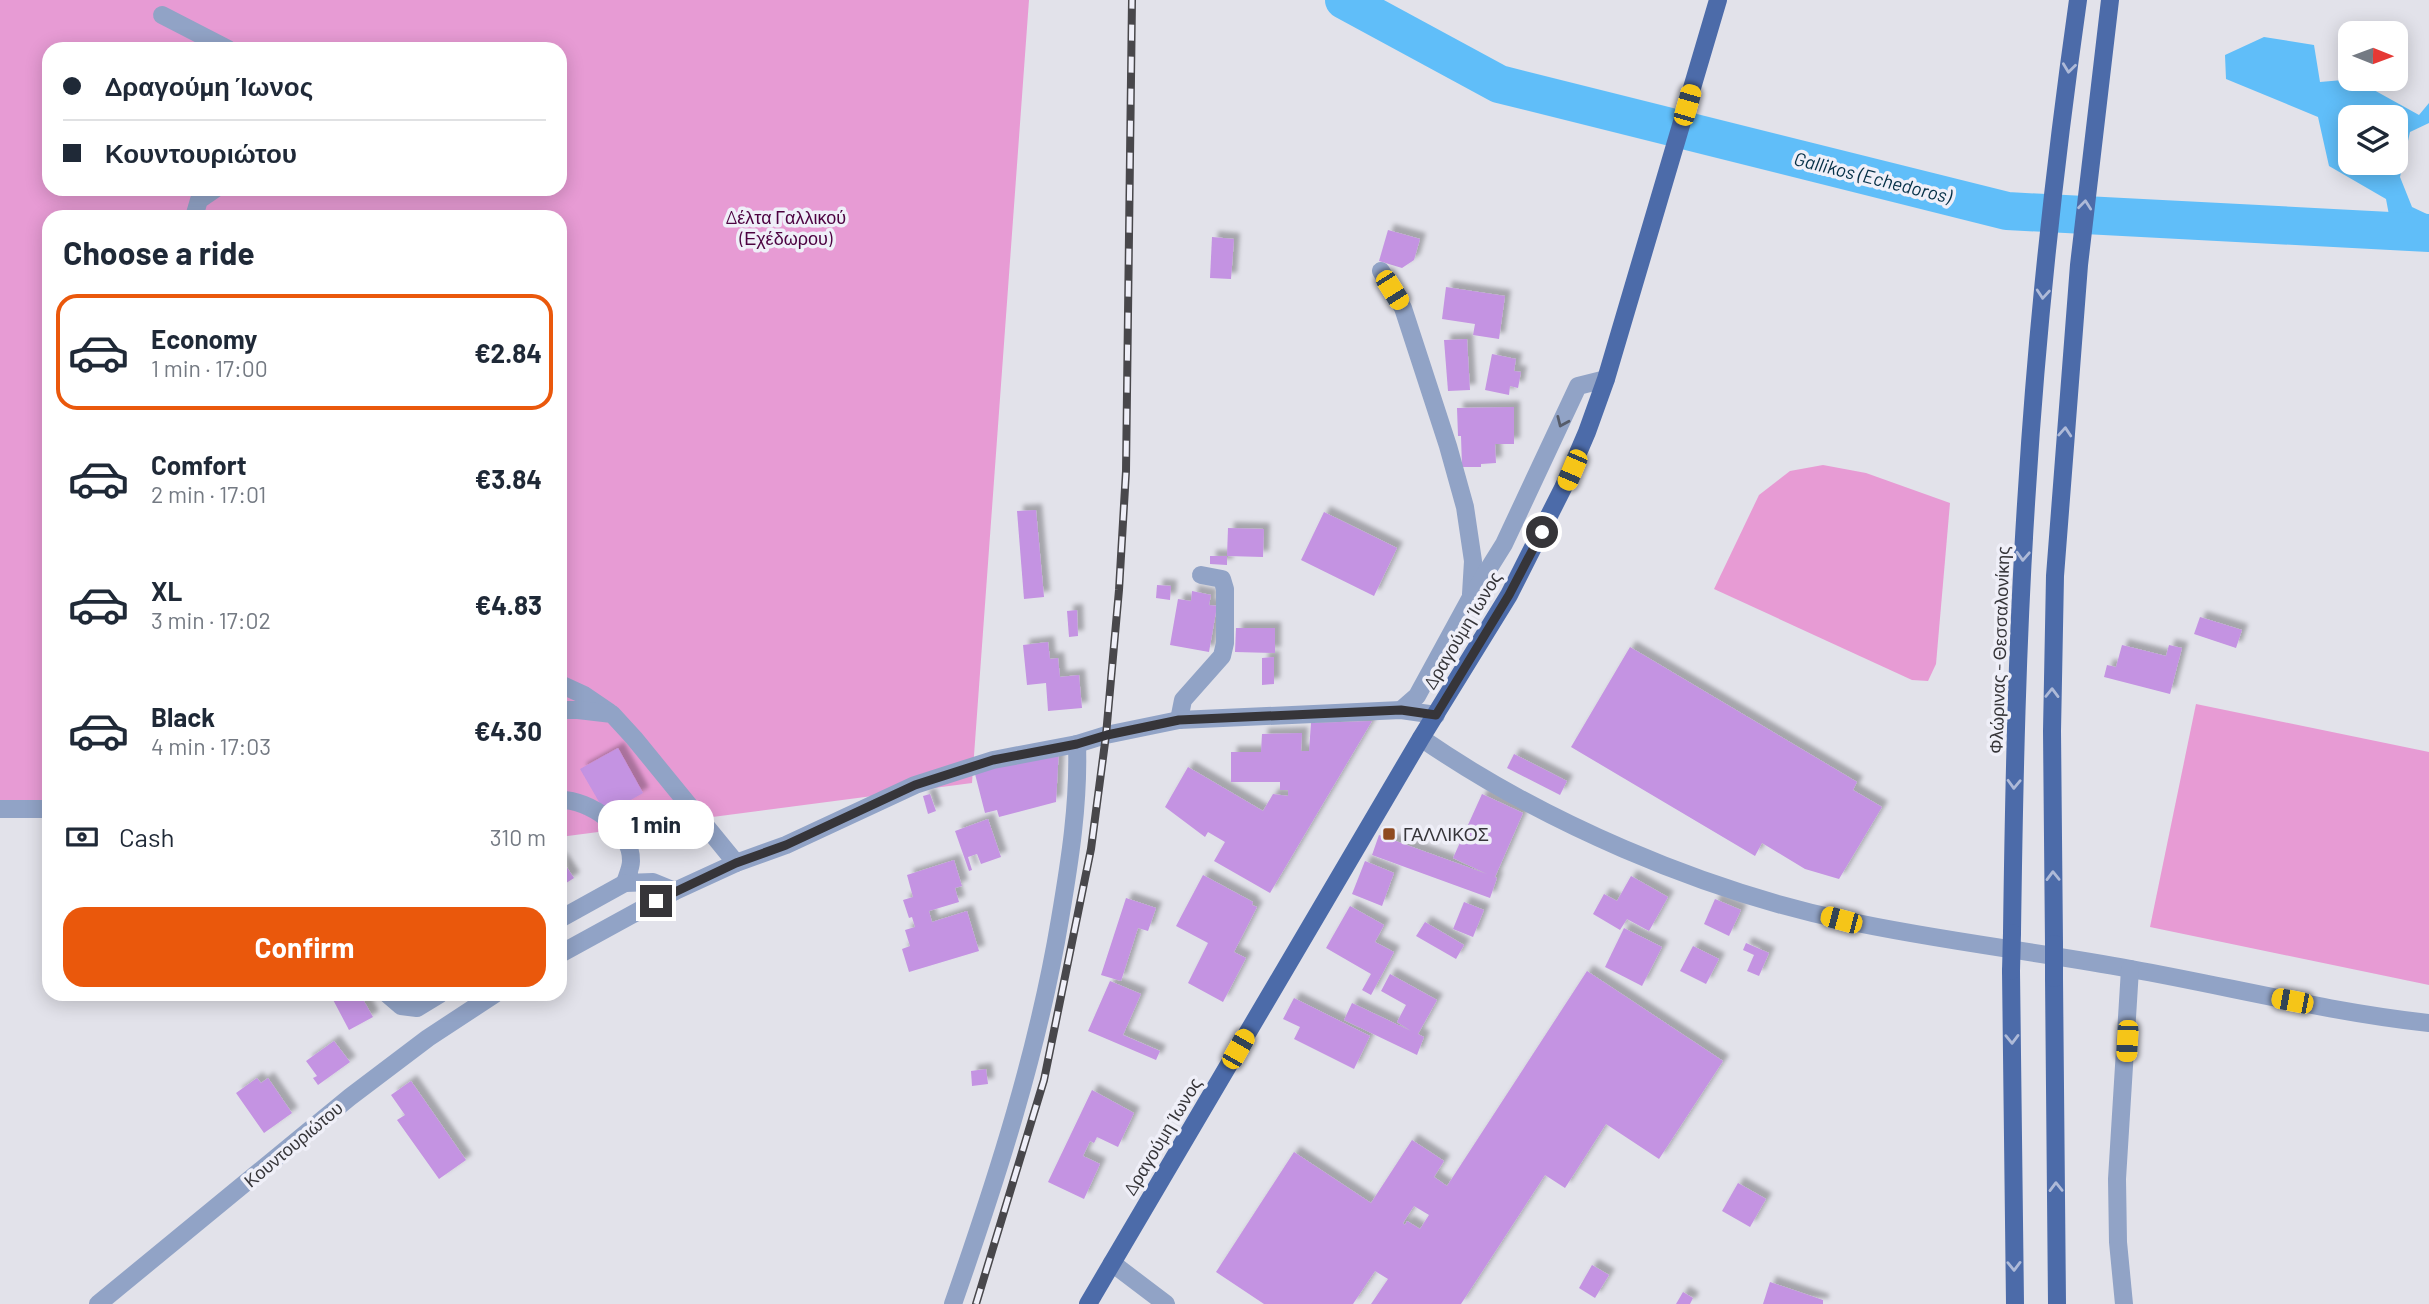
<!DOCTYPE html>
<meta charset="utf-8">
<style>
:root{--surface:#fff;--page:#f2f2f3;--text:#1f2937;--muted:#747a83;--line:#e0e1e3;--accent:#ea580c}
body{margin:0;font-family:Barlow,sans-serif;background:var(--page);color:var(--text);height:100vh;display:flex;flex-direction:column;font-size:26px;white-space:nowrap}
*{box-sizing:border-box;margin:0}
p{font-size:23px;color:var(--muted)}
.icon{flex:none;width:38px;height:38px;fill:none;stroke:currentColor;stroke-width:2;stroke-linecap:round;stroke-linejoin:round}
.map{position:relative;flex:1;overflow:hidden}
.panel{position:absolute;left:42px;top:210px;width:525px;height:791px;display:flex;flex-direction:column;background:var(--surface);border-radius:21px;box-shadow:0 4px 18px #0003}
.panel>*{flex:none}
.banner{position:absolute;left:42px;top:42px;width:525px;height:154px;border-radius:21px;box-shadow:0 4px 18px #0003;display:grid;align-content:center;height:154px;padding:0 21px;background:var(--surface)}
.needle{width:46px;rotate:91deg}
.tools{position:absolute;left:2338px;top:21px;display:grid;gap:14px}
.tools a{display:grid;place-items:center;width:70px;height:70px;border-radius:14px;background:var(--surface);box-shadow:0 4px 18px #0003;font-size:35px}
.end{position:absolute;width:32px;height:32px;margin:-16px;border:9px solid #363539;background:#fff;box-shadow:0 0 0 4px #fff}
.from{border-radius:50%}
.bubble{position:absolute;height:49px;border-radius:21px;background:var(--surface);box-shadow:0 4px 18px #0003;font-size:23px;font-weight:700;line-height:49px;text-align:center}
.car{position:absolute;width:21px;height:42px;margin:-21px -10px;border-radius:9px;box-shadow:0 0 5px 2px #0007;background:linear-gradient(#f5c518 24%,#345 0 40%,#f5c518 0 76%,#345 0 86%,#f5c518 0)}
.banner b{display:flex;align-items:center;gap:24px;height:66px;font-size:26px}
.banner b+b{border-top:2px solid var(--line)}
.banner i{width:18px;height:18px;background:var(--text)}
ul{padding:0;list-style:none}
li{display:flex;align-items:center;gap:21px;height:116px;margin:0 14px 10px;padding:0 7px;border:4px solid transparent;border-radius:21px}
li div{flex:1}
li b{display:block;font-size:26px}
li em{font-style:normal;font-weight:700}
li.current{border-color:var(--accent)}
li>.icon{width:63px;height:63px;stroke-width:1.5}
h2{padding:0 21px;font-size:32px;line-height:84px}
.pay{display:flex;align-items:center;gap:18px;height:77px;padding:0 21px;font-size:26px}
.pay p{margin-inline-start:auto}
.primary-button{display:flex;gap:14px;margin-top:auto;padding:14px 21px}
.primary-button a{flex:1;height:80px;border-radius:21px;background:var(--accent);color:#fff;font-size:28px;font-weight:700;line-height:80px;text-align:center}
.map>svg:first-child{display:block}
.green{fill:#e79bd4;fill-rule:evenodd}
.water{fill:#60bef9;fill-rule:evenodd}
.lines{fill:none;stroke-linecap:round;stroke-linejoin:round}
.river{stroke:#60bef9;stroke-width:38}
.building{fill:#c493e2;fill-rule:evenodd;filter:url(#shadow)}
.minor{stroke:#91a3c6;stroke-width:18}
.major{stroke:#4c6ba9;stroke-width:18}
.rail-casing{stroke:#48474b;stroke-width:8}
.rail{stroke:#efeff8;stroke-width:5;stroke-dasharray:16;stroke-linecap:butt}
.major-bridge{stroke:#4c6ba9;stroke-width:18}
.oneway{stroke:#aebad8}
.oneway2{stroke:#565c6a}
.route{stroke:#363539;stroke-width:9}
.poi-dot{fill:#8f4b20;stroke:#efeff8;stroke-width:2.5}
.labels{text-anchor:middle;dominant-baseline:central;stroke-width:7;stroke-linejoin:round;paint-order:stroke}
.park-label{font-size:18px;fill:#4c0240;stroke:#efeff8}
.street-label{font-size:18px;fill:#363539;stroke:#efeff8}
.poi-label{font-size:18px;fill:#363539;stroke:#efeff8;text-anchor:start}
.water-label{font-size:19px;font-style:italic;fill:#042f46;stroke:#efeff8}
</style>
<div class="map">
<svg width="2429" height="1304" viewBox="0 0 2429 1304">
<defs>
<filter id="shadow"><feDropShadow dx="6" dy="-6" stdDeviation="2" flood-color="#0004"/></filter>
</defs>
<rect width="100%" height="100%" fill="#e2e2ea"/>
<g class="green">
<path d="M0 0H1029L972 783 560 837V217H49V812L0 809ZM49 49H560V189H49Z"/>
<path d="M1823 465 1866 473 1950 503 1936 664 1928 681 1912 680 1714 589 1759 495 1790 471Z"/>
<path d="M2196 704 2429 752V985L2150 927Z"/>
</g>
<path class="water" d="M2264 37 2314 45 2320 82 2354 79 2419 115 2429 103V123L2410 132 2400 177 2412 207 2429 215V225L2389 215 2386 199 2329 166 2318 117 2226 79 2225 55ZM2350 117H2396V163H2350Z"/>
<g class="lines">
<path class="river" d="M1344 0 1499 84 2007 211 2429 233"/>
</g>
<g class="building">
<path d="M1388 230 1420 239 1414 260 1402 268 1379 261Z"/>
<path d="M1212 237 1234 239 1231 279 1210 278Z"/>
<path d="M1446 287 1505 296 1499 339 1473 335 1475 324 1442 319Z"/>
<path d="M1467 339 1470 390 1448 391 1444 340Z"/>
<path d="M1492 354 1516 359 1514 371 1521 372 1518 388 1510 386 1509 395 1485 390Z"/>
<path d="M1514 407V444H1495L1496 463 1481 464V467H1462L1461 436H1458L1457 408Z"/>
<path d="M1036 510 1044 597 1024 599 1017 511Z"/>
<path d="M1324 512 1397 548 1374 596 1301 560Z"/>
<path d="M1228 528 1264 529 1263 557 1227 556Z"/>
<path d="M1210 556H1227V565L1210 564Z"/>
<path d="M1157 585 1171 586 1170 600 1156 598Z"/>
<path d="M1192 591 1211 595 1209 605 1217 606 1209 652 1170 645 1178 599 1191 601Z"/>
<path d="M1077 610 1078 636 1069 637 1067 611Z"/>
<path d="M2200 617 2242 630 2236 648 2194 634Z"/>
<path d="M1236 628H1275V653L1235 652Z"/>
<path d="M1048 642 1050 659 1058 658 1060 677 1079 675 1082 708 1048 711 1046 683 1027 685 1023 645Z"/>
<path d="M2122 645 2166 656 2169 645 2182 648 2170 694 2104 677 2107 665 2116 667Z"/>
<path d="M1630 647 1857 782 1853 790 1882 807 1839 879 1805 869 1762 843 1755 856 1571 747Z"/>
<path d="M1274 657V684L1262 685V658Z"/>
<path d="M1372 721 1270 893 1214 861 1225 842 1208 832 1205 837 1165 807 1188 767 1263 811 1273 794 1288 796V790H1280V782H1231V752H1261L1262 734 1302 733 1301 751H1309L1311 723Z"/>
<path d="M618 748 643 793 606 814 580 769Z"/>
<path d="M1059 748 1056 802 999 817 997 810 985 813 975 774Z"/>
<path d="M1514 754 1567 781 1560 795 1507 768Z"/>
<path d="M930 794 936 811 928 814 923 796Z"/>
<path d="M1482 794 1523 813 1495 877 1497 878 1490 898 1372 855 1379 835 1487 874 1453 858Z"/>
<path d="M988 819 1001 857 981 864 977 854 968 857 972 870 969 871 955 831Z"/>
<path d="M560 857 574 878 560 887Z"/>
<path d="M954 860 962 886 955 888 959 902 929 911 932 922 967 911 979 951 909 972 902 949 910 946 905 930 915 927 912 917 909 918 903 900 913 897 907 875Z"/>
<path d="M1365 861 1394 873 1382 906 1352 894Z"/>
<path d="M1203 875 1253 902 1252 905 1257 907 1234 952 1246 958 1223 1002 1188 983 1208 943 1176 926Z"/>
<path d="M1631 876 1668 897 1649 931 1627 919 1620 930 1593 914 1604 894 1617 901Z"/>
<path d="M1126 898 1156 908 1148 931 1138 928 1121 981 1101 975Z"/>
<path d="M1715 899 1741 910 1729 936 1704 924Z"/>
<path d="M1464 902 1484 910 1473 937 1453 929Z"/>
<path d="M1350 906 1384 925 1375 942 1394 952 1371 995 1362 990 1371 974 1326 948Z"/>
<path d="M1425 922 1464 945 1456 959 1416 936Z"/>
<path d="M1624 928 1662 947 1642 986 1605 967Z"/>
<path d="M1746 943 1769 953 1759 976 1747 971 1754 955 1743 950Z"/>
<path d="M1693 946 1719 959 1706 984 1680 971Z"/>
<path d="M1587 971 1723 1061 1659 1159 1606 1124 1565 1188 1545 1175 1461 1304H1371L1388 1279 1375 1271 1353 1304H1264L1216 1272 1294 1152 1371 1203 1412 1140 1444 1161 1434 1177 1447 1186ZM1414 1206 1429 1215 1420 1229 1407 1221 1405 1225 1403 1223Z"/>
<path d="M1390 974 1437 1000 1418 1034 1424 1037 1417 1055 1344 1020 1352 1003 1411 1031 1397 1022 1406 1005 1381 991Z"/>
<path d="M1110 981 1141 994 1123 1035 1160 1051 1156 1060 1088 1031Z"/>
<path d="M330 994H360L373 1017 349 1030Z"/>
<path d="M1294 998 1370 1036 1354 1069 1294 1039 1300 1027 1283 1019Z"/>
<path d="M334 1041 350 1062 318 1085 313 1078 317 1076 306 1061Z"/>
<path d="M986 1069 988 1084 972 1086 971 1071Z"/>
<path d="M257 1078 261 1083 268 1078 292 1113 264 1133 236 1093Z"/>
<path d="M411 1081 466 1160 439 1179 397 1120 405 1115 391 1095Z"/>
<path d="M1092 1090 1134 1113 1118 1147 1097 1137 1094 1143 1090 1141 1083 1156 1100 1164 1084 1199 1048 1182Z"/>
<path d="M1738 1183 1766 1199 1750 1227 1722 1211Z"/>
<path d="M1592 1265 1609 1275 1595 1298 1579 1288Z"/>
<path d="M1770 1282 1823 1300V1304H1763Z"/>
<path d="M1683 1292 1693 1298 1690 1304H1676Z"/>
</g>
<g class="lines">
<g class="minor">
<path d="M162 15 228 49"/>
<path d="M194 217 199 200 215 189"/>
<path d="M1381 271 1403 308 1448 446 1465 507 1473 561 1471 594"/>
<path d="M560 684 584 695 609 712"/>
<path d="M560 710H578L612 714 634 738 736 863"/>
<path d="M1401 710 1417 696 1471 597 1504 544 1578 386 1606 379"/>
<path d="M1179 720 1183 700 1222 656 1225 643V589L1222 579 1201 575"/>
<path d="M1421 738C1541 821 1701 890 1843 920 1939 941 2035 951 2131 969 2231 987 2329 1012 2429 1023"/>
<path d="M560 800C589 799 632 829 631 861 631 868 627 876 625 883L653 882 675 891"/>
<path d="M0 809H49"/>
<path d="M560 919 625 883"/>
<path d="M560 954 675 891 736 863 786 845 915 785 993 760 1077 744 1106 735 1179 720 1401 710 1436 715"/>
<path d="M387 994 401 1006 417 1008 440 994"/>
<path d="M1112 1263 1166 1304"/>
<path d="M98 1304 350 1097 428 1038 495 994"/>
<path d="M953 1304C997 1178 1038 1051 1060 919 1070 860 1079 803 1077 744"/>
<path d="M2124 1304 2118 1242 2117 1179 2130 969"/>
</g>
<g class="major">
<path d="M2012 933C2014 785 2017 637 2027 489 2037 326 2055 162 2078 0"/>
<path d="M2054 944 2052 731 2055 576 2079 265 2110 0"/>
<path d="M2011 971 2015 1304"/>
<path d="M2054 978 2057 1304"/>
<path d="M1088 1304 1421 738 1509 595 1563 488 1587 432 1606 379 1718 0"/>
</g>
<g class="rail-casing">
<path id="rail" d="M976 1304 1044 1080 1091 849 1106 735 1119 590 1126 471 1132 0"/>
</g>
<use href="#rail" class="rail"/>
<g class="major-bridge">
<path d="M2054 944V978"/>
<path d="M2011 971 2012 933"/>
</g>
</g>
<defs><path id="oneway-chevron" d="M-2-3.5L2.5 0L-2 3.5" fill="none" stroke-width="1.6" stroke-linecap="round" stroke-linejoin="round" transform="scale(1.75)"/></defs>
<g class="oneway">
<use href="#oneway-chevron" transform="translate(2069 68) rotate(97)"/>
<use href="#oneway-chevron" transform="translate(2085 205) rotate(-84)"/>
<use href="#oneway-chevron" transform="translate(2043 294) rotate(95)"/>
<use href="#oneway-chevron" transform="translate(2065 432) rotate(-86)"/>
<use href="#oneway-chevron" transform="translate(2023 556) rotate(93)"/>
<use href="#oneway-chevron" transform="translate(2052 693) rotate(-89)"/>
<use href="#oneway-chevron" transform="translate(2014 784) rotate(92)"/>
<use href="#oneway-chevron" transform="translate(2053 876) rotate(-91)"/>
<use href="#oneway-chevron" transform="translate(2012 1039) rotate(89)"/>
<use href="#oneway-chevron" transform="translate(2056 1187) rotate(-91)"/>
<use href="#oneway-chevron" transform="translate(2014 1266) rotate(89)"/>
</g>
<use class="oneway2" href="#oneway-chevron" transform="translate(1562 422) rotate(114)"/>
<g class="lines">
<path class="route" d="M656 901 736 863 786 845 915 785 993 760 1077 744 1107 735 1179 720 1401 710 1436 715 1509 595 1542 532"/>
</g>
<rect class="poi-dot" x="1382" y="827" width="14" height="14" rx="3.5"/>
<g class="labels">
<g class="park-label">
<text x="786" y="217">Δέλτα Γαλλικού<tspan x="786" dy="21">(Εχέδωρου)</tspan></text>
</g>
<g class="street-label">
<text transform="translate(1462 630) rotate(-59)">Δραγούμη Ίωνος</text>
<text transform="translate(1999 650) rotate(-88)">Φλώρινας - Θεσσαλονίκης</text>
<text transform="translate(1162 1136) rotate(-59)">Δραγούμη Ίωνος</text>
<text transform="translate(293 1144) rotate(-40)">Κουντουριώτου</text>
</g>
<g class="poi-label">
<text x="1403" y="834">ΓΑΛΛΙΚΟΣ</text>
</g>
<g class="water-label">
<text transform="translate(1873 177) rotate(14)">Gallikos (Echedoros)</text>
</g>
</g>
</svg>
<div class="tools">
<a><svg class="needle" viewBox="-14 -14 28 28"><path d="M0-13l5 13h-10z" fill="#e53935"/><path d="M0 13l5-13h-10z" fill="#747a83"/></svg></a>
<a><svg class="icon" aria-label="layers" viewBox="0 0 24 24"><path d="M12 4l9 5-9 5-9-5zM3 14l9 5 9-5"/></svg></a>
</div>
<i class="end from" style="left:1542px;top:532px"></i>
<i class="end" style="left:656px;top:901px"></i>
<div class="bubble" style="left:598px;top:800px;width:116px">1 min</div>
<i class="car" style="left:1687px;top:105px;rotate:16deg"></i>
<i class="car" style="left:1392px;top:290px;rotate:148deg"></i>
<i class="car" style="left:1572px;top:470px;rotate:203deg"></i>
<i class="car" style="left:1841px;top:920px;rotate:285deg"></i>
<i class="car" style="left:2292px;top:1001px;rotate:281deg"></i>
<i class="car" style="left:2127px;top:1041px;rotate:183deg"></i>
<i class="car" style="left:1238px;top:1049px;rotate:30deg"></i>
<div class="banner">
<b><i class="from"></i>Δραγούμη Ίωνος</b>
<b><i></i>Κουντουριώτου</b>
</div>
<section class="panel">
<h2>Choose a ride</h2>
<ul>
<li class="current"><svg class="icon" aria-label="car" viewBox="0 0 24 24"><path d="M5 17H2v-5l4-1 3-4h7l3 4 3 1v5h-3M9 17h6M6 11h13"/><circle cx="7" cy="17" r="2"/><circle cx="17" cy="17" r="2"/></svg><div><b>Economy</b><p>1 min · 17:00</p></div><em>€2.84</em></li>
<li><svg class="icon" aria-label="car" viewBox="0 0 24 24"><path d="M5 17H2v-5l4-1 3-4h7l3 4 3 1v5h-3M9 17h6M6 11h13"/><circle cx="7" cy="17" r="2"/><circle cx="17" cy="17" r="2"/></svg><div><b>Comfort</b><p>2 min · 17:01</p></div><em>€3.84</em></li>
<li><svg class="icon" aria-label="car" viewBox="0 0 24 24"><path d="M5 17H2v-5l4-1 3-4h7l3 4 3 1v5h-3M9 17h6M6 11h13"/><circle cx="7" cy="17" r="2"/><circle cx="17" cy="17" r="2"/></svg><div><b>XL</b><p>3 min · 17:02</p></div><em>€4.83</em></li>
<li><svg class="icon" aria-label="car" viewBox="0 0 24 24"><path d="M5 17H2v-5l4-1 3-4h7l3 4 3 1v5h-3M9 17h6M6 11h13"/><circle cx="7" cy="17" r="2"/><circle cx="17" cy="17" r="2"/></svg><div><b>Black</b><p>4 min · 17:03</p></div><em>€4.30</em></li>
</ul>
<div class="pay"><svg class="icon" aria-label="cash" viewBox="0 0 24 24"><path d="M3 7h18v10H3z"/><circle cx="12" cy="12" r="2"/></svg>Cash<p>310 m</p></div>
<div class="primary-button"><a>Confirm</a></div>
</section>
</div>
